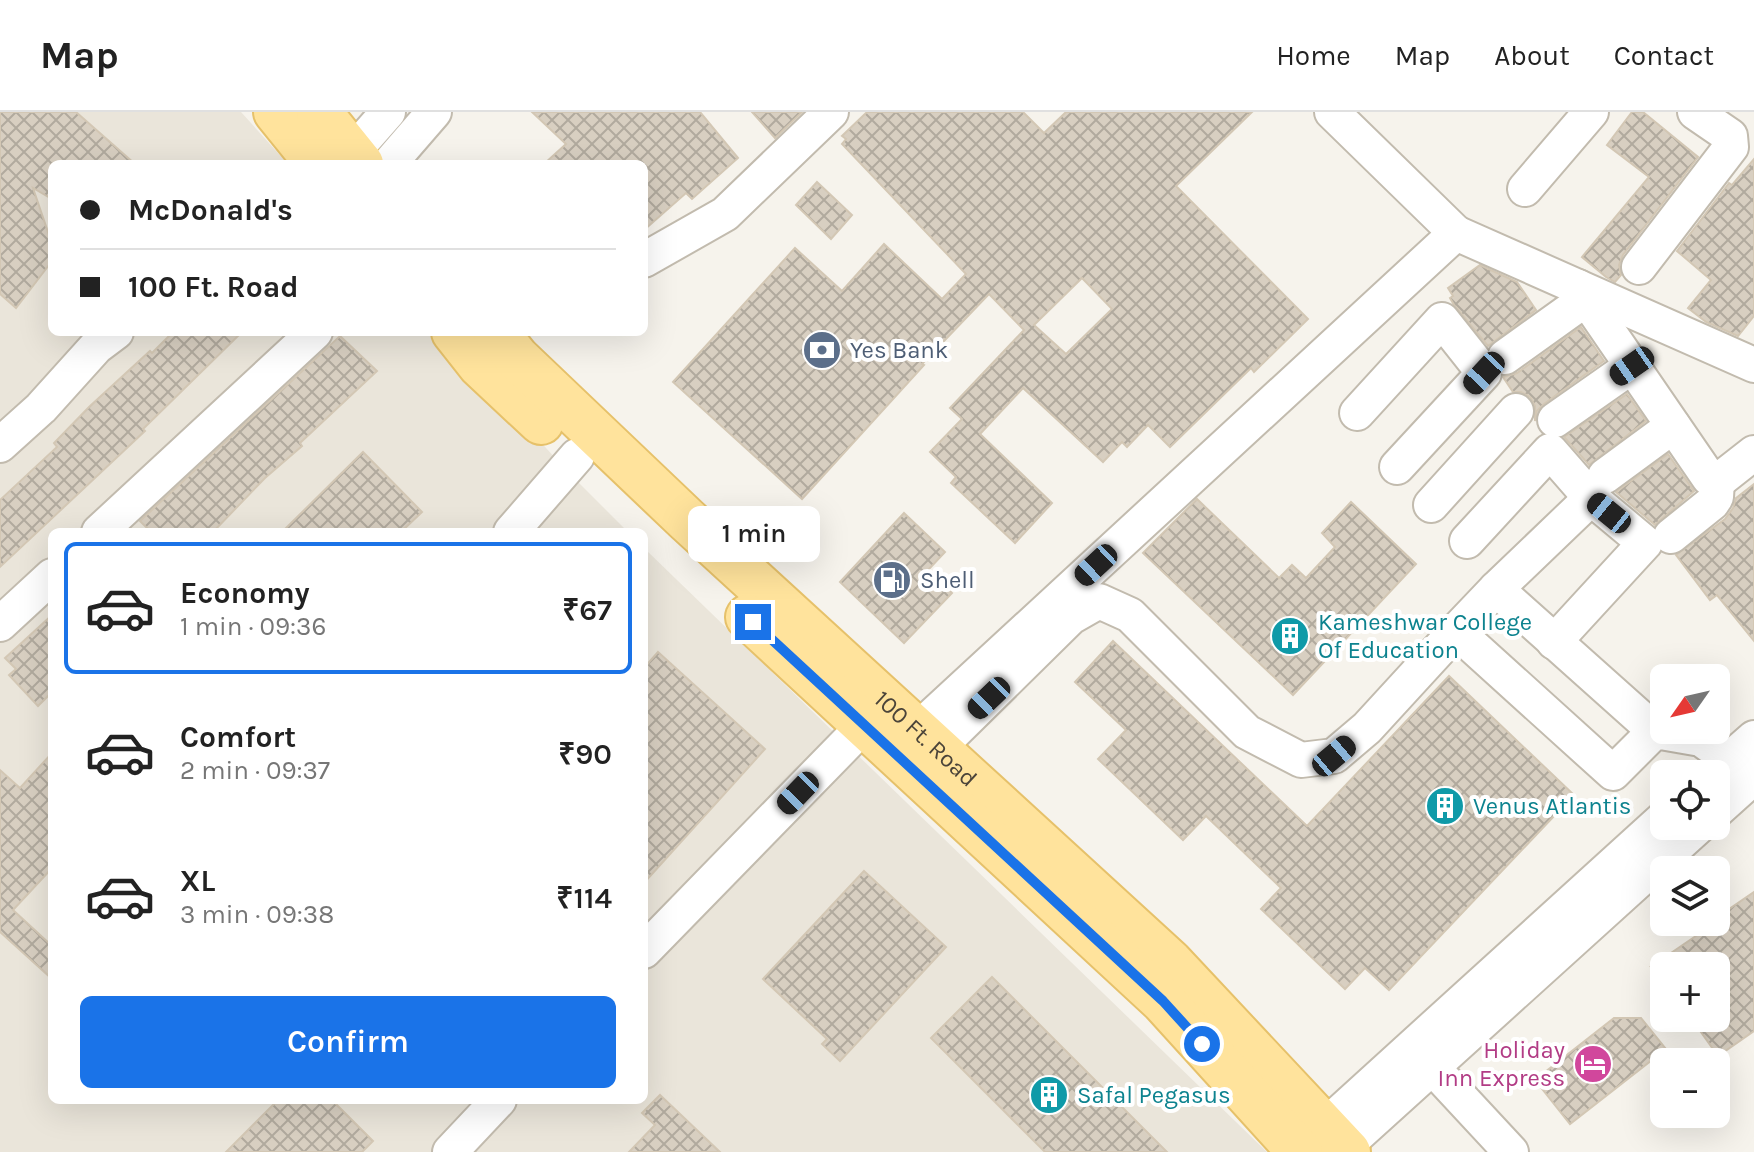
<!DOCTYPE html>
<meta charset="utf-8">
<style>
:root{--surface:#fff;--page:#f6f6f6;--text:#222;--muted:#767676;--line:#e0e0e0;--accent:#1a73e8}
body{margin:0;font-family:Karla,sans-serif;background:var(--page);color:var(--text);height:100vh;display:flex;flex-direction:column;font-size:30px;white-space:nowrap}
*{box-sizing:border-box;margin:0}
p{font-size:26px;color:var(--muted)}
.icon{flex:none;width:44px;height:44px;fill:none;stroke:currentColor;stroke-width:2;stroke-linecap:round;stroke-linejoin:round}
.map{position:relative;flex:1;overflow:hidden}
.details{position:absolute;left:48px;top:416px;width:600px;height:576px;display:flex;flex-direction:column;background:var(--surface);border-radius:12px;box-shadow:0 8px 32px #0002}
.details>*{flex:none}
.banner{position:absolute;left:48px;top:48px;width:600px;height:176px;border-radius:12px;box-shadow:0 8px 32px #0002;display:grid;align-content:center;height:176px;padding:0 32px;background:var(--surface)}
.needle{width:52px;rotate:236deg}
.buttons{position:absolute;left:1650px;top:552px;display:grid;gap:16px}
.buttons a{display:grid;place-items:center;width:80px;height:80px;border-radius:12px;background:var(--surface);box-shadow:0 8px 32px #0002;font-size:40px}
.end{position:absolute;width:36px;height:36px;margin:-18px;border:10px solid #1a73e8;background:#fff;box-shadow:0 0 0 4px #fff}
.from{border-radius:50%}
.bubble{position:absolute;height:56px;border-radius:12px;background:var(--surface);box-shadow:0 8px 32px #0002;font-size:26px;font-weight:600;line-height:56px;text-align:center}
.car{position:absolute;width:24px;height:48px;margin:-24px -12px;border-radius:10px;box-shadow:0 0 6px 2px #0007;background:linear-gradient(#222 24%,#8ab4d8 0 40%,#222 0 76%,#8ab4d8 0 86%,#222 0)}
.banner b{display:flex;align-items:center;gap:28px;height:76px;font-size:30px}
.banner b+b{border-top:2px solid var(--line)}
.banner i{width:20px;height:20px;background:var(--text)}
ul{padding:14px 0 0;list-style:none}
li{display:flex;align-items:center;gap:24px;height:132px;margin:0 16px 12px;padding:0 16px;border:4px solid transparent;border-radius:12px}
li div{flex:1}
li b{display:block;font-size:30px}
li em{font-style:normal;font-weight:600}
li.on{border-color:var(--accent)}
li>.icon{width:72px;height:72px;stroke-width:1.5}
.cta{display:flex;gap:16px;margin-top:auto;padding:16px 32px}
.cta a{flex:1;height:92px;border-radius:12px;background:var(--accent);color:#fff;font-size:32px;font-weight:600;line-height:92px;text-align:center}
header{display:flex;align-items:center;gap:48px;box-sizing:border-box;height:112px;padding:0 40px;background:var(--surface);border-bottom:2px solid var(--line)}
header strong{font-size:38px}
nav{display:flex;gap:44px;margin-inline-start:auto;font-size:28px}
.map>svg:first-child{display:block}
.residential{fill:#eae5da}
.building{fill:url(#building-cross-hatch);stroke:#d3c7b4;stroke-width:2;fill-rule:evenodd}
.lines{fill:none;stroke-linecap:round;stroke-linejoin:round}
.minor-casing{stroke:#c2bbae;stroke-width:38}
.major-casing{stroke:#e6c16a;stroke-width:48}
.minor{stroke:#fff;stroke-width:34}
.major{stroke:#ffe39c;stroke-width:44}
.route{stroke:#1a73e8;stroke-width:10}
.labels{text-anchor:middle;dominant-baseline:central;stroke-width:8;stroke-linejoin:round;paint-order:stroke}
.service-label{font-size:24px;fill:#4e5e75;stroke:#fff;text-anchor:start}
.culture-label{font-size:24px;fill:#0d838f;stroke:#fff;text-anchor:start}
.street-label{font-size:24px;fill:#4b4439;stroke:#fff}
.hotel-label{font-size:24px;fill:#b23c85;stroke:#fff;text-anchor:end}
</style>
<header>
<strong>Map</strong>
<nav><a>Home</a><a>Map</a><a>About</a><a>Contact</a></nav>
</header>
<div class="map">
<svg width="1754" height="1040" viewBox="0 0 1754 1040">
<defs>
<pattern id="building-cross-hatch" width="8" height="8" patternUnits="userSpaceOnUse" patternTransform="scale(2)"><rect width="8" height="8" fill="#d8cfc1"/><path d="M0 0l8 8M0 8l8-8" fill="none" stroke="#b1aa9e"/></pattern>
</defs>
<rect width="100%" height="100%" fill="#f6f3ec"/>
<path class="residential" d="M0 0H241L288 52H52V220H440L568 360 628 420H52V988H644V436L1267 1040H0Z"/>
<g class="building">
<path d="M0 0H76L135 52H52V87L33 76 52 132V149L16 196 0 182Z"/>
<path d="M532 0H700L738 46 692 87 686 81 644 118V52H544L566 32Z"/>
<path d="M752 0H802L775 26Z"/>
<path d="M867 0H1023L1044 21 1066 0H1252L1176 74 1308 207 1254 260 1251 256 1170 335 1148 313 1127 335 1122 330 1103 350 1023 276 980 322 1052 391 1015 431 951 371 956 365 930 340 962 307 950 296 1024 218 989 182 922 252 924 253 802 387 673 270 795 136 842 179 884 132 942 187 966 162 842 32 846 27 842 24ZM1082 166 1112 197 1066 242 1034 213Z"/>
<path d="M1632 0H1643L1698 45 1623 143 1619 153 1621 163 1615 170 1606 165 1582 145 1649 65 1607 33Z"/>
<path d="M1754 47V204L1738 224 1706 210 1688 196 1711 168 1677 139 1729 71 1732 73Z"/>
<path d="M817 70 852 103 831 127 796 93Z"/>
<path d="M1480 153 1517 170 1536 198 1488 234 1454 193 1450 186 1453 184 1448 176Z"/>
<path d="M1581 215 1604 249 1544 292 1537 299 1535 309V294L1530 285 1521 280H1513L1503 265 1517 261Z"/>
<path d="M173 220H242L143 317 145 319 0 455V388L57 335 54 331 89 295 150 239 152 241Z"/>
<path d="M340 224 377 259 300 331 302 334 265 366 213 420H151L140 409Z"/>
<path d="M1627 282 1646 309 1589 353 1564 325Z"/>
<path d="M363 340 422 400 401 420H282Z"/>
<path d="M1668 342 1694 379 1655 413 1616 380Z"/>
<path d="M1754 372V529L1717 483 1710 488 1676 443 1725 407 1733 396 1736 386Z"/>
<path d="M1197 387 1279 466 1292 453 1306 466 1335 435 1322 421 1351 390 1416 452 1293 583 1143 441Z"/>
<path d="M904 401 945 440 928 458 952 481 904 531 840 470Z"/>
<path d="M52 503V580L38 594 9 563 16 557 5 546Z"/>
<path d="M1113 529 1307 714 1449 564 1574 683 1389 878 1365 856 1345 877 1261 797 1281 776 1206 704 1183 728 1098 647 1126 618 1075 570Z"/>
<path d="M658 540 765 637 644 771V556Z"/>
<path d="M52 641V756L13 798 52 834V867L0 820V658L20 676Z"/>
<path d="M864 759 946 835 840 949 822 932 827 927 763 867Z"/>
<path d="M1754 780V919L1718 944 1691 906H1716V854H1652L1709 815 1707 812 1716 810V806Z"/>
<path d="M992 865 1167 1040H1045L931 926Z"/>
<path d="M1614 906H1641L1666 937 1570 1012 1535 968Z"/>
<path d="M660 983 720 1040H629L655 1013 642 1001Z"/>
<path d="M278 988H332L373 1029 362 1040H226Z"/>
</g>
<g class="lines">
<g class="minor-casing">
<g id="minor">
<path d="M352 41 388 0"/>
<path d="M389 52 434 0"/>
<path d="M1525 77 1591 0"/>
<path d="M1456 121 1754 253"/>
<path d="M644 148 725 102 831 0"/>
<path d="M1639 155 1731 35 1730 24 1695 0"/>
<path d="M1578 175 1709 366 1713 369 1722 366 1754 341"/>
<path d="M1505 245 1586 187"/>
<path d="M1357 301 1442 208 1484 261 1397 355"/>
<path d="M1555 308 1632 254"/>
<path d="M0 333 41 296 96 235 116 220"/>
<path d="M1605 364 1673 314"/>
<path d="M1431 393 1516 299"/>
<path d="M99 420 315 220"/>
<path d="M511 420 577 344"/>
<path d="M1671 424 1712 391 1716 385 1717 369"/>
<path d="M1467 429 1550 339 1591 386"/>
<path d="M1496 477 1591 386 1645 431 1554 530"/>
<path d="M0 512 52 464"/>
<path d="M1456 519 1496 477 1655 619"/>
<path d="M916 619 1456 121 1332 0"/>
<path d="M937 637 1071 505 1099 489 1130 503 1247 620 1301 648 1334 644 1367 616 1456 519 1613 661 1655 619 1701 627 1729 647"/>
<path d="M1713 662 1754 626"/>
<path d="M1716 699 1754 665"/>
<path d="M644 839 881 596"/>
<path d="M1432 955 1511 1040"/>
<path d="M1315 1036 1325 1014 1664 706"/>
<path d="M450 1040 499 988"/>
<path d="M1342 1040 1344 1035 1699 714"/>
</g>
</g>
<g class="major-casing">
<g id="major">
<path d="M276 0 318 52"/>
<path d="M319 0 361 52"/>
<path d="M454 220 480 253 541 310"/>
<path id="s1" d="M496 220 517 246 687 408 1170 850 1348 1040"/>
<path d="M748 505 1163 889 1300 1040"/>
</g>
</g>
<use href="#minor" class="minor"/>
<use href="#major" class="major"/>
</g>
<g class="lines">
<path class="route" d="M753 510 1163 889 1202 932"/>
</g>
<defs>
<g id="bank-disc" transform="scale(2)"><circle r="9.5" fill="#5c6f8a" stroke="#fff"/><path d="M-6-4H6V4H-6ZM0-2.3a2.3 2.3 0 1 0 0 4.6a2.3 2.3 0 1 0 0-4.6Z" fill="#fff"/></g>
<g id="fuel-disc" transform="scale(2)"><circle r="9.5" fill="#5c6f8a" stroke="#fff"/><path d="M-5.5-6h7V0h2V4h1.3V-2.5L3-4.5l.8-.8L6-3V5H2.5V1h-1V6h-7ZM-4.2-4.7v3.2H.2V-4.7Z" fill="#fff"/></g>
<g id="building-disc" transform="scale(2)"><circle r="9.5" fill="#0f9aa8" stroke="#fff"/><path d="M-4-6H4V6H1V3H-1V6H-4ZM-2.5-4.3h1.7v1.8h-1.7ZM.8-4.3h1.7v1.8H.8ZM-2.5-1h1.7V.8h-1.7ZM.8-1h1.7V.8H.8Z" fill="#fff"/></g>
<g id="hotel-disc" transform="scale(2)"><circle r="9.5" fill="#d1479c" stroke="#fff"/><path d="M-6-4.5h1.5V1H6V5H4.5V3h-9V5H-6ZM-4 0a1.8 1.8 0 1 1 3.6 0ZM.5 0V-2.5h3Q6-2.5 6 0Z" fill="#fff"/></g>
</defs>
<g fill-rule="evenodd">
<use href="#bank-disc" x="822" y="238"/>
<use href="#fuel-disc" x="892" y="468"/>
<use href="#building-disc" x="1290" y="524"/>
<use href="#building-disc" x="1445" y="694"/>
<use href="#hotel-disc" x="1593" y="952"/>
<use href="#building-disc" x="1049" y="983"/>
</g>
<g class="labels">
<g class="service-label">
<text x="850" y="238">Yes Bank</text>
<text x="920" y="468">Shell</text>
</g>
<g class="culture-label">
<text x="1318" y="510">Kameshwar College<tspan x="1318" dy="28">Of Education</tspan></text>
<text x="1473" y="694">Venus Atlantis</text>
<text x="1077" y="983">Safal Pegasus</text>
</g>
<g class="street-label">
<text stroke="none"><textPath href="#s1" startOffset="592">100 Ft. Road</textPath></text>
</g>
<g class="hotel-label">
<text x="1565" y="938">Holiday<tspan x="1565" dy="28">Inn Express</tspan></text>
</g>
</g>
</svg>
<div class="buttons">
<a><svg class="needle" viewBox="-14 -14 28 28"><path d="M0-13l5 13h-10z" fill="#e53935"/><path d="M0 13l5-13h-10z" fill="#767676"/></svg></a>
<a><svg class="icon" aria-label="locate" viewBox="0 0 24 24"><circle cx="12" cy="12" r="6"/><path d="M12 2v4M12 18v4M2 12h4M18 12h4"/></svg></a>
<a><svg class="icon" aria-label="layers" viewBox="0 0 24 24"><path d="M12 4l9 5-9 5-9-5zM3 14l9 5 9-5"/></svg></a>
<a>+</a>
<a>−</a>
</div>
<i class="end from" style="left:1202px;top:932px"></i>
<i class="end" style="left:753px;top:510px"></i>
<div class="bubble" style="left:688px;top:394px;width:132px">1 min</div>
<i class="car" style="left:1632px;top:254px;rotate:235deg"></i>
<i class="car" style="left:1484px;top:261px;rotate:223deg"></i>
<i class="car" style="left:1609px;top:401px;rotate:309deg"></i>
<i class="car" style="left:1096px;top:453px;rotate:227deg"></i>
<i class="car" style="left:989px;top:586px;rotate:226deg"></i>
<i class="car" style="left:1334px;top:644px;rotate:50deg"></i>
<i class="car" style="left:798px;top:681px;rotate:224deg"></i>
<div class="banner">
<b><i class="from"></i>McDonald's</b>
<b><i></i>100 Ft. Road</b>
</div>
<section class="details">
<ul>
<li class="on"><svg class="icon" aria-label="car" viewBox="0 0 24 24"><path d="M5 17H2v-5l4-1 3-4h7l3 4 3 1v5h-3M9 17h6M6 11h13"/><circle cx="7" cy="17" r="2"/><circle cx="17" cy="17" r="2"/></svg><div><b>Economy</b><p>1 min · 09:36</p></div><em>₹67</em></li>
<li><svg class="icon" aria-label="car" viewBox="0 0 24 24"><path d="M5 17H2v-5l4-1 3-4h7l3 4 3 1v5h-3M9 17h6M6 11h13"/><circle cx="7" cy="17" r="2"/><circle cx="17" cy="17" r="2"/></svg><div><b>Comfort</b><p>2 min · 09:37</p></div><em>₹90</em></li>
<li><svg class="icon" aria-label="car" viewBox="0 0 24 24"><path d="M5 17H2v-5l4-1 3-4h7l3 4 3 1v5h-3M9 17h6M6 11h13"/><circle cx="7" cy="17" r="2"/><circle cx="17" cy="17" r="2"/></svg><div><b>XL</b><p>3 min · 09:38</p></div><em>₹114</em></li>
</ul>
<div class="cta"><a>Confirm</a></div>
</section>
</div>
